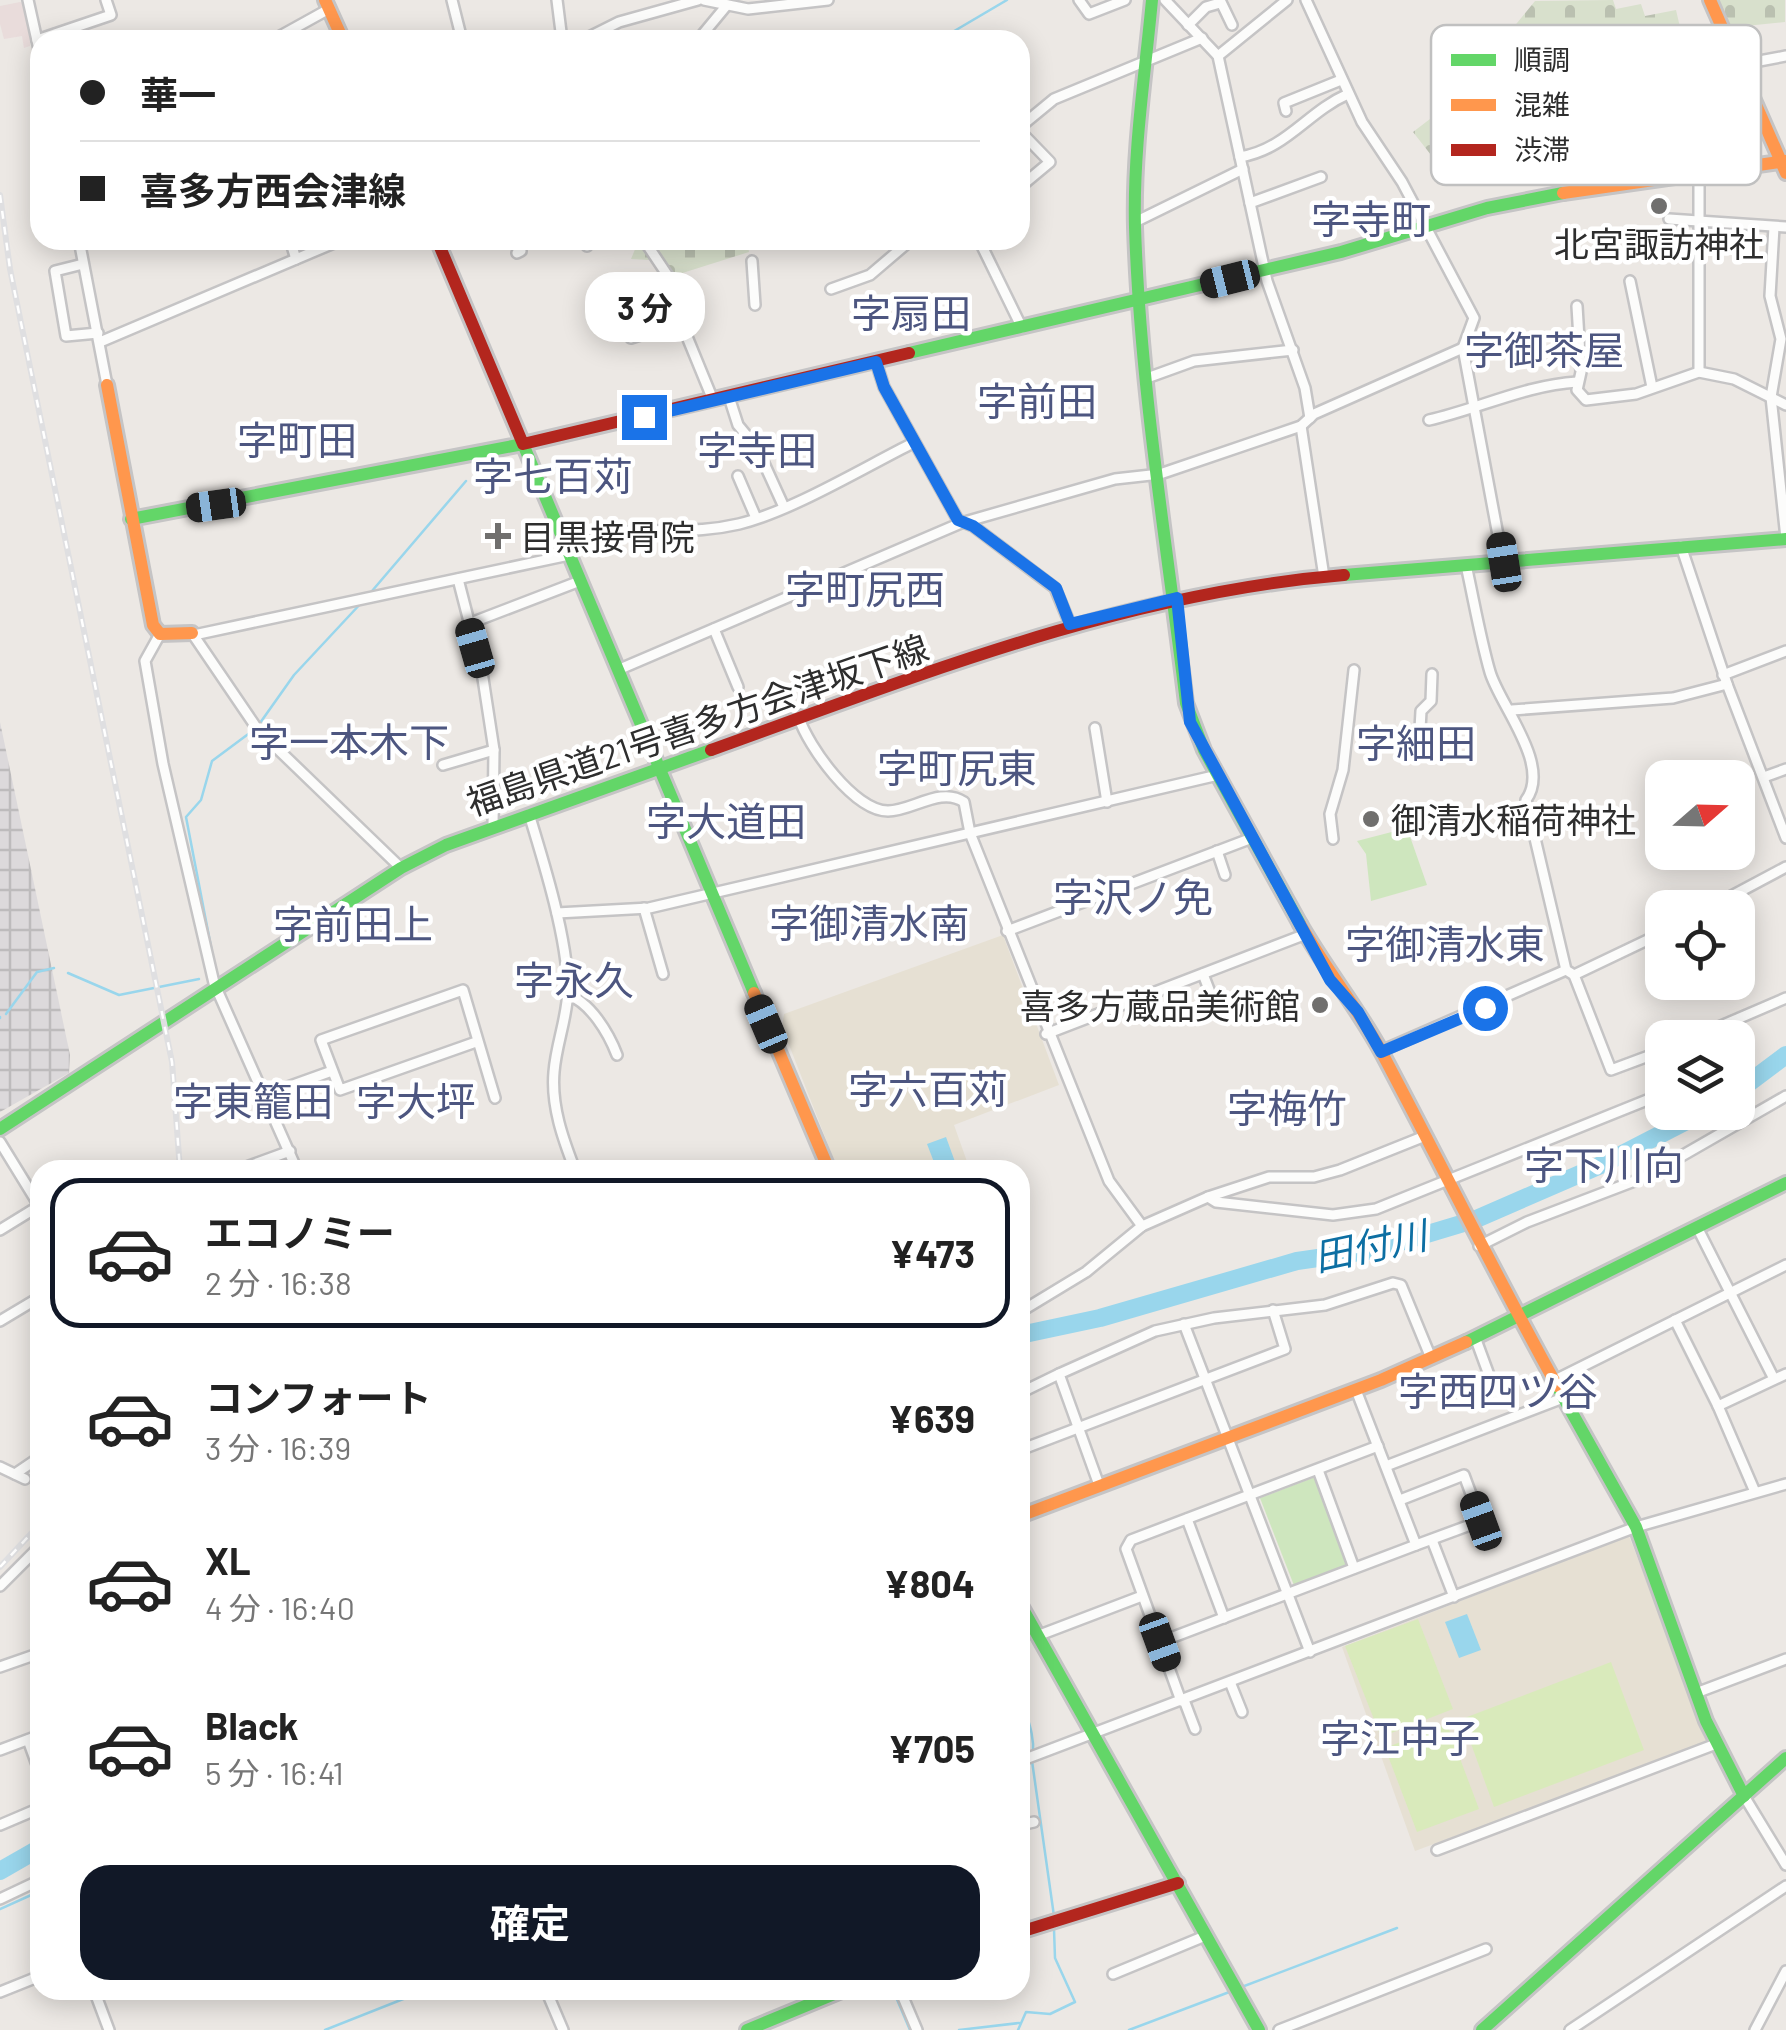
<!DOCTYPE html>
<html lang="ja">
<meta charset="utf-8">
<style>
:root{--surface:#fff;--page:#f6f6f6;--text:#222;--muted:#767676;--line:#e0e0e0;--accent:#111827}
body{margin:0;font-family:Barlow,"Noto Sans JP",sans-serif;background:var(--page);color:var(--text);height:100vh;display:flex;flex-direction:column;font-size:38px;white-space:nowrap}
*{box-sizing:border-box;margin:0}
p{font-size:32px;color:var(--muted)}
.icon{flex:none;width:55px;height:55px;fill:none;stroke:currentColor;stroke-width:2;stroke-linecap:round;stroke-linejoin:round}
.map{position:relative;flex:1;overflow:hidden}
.panel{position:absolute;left:30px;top:1160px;width:1000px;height:840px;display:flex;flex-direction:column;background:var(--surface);border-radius:30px;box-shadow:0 5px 25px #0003}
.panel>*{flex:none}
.top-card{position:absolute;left:30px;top:30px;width:1000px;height:220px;border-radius:30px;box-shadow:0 5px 25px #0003;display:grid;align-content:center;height:220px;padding:0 50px;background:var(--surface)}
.needle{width:65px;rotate:70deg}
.tools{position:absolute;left:1645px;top:760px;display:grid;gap:20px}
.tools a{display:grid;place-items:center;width:110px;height:110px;border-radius:20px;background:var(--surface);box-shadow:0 5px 25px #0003;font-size:50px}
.end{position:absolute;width:45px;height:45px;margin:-22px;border:12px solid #1a73e8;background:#fff;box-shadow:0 0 0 5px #fff}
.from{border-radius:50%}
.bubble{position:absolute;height:70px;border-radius:30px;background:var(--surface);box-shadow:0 5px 25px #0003;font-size:32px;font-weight:700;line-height:70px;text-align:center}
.car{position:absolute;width:30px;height:60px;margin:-30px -15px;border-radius:12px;box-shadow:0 0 8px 2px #0007;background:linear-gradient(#222 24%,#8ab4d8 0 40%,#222 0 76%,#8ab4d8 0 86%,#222 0)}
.top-card b{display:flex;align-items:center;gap:35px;height:95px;font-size:38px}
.top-card b+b{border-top:2px solid var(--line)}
.top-card i{width:25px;height:25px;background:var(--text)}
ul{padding:18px 0 0;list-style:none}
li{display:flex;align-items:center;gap:30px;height:150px;margin:0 20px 15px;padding:0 30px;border:5px solid transparent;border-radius:30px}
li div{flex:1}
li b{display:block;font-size:38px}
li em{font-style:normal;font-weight:700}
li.selected{border-color:var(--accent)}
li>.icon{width:90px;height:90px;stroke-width:1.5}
.action{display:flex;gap:20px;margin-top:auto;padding:20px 50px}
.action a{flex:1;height:115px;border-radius:30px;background:var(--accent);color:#fff;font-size:40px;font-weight:700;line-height:115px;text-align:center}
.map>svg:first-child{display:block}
.industrial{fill:url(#industrial-grid)}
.education{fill:#e6e0d3}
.medical{fill:#e9dcdb}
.grass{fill:#cee6be}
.cemetery{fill:url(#cemetery-stones)}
.pitch{fill:#d9eabb}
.water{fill:#99d6ec}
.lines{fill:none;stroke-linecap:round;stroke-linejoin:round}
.stream{stroke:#99d6ec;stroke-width:2.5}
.river{stroke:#99d6ec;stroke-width:18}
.street-casing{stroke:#c5c4c5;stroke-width:14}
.fast-casing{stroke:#c5c4c5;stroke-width:18}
.slow-casing{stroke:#c5c4c5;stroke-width:18}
.jam-casing{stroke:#c5c4c5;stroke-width:18}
.street{stroke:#fcfcfb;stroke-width:9}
.fast{stroke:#63d668;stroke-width:12}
.slow{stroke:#ff974d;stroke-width:12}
.jam{stroke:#b3261e;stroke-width:12}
.rail-casing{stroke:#dfdfe1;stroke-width:6}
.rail{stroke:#fff;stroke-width:2.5;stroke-dasharray:8;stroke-linecap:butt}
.route{stroke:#1a73e8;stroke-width:12}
.poi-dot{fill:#706f6e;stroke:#fff;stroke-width:4}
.labels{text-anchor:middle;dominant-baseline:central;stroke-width:9;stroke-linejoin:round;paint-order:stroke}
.poi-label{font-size:35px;fill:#2e2e2e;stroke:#fff;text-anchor:start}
.street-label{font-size:35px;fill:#2e2e2e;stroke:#fff}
.water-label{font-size:38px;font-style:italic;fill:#0d6fa3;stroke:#fff}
.quarter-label{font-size:40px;fill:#4d5680;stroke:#fff}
.key{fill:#fff;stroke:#c0c0c0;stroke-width:2.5}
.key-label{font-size:28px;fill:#2e2e2e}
</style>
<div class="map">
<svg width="1786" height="2030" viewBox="0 0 1786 2030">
<defs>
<pattern id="industrial-grid" width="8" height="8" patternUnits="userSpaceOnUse" patternTransform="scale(2.5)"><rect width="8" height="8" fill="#dcd9db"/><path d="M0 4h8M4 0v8" fill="none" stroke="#bdbbbc"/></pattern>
<pattern id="cemetery-stones" width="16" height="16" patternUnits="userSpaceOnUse" patternTransform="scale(2.5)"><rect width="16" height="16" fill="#d8e0cc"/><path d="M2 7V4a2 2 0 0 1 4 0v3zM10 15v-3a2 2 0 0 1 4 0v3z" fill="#bac0b0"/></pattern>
</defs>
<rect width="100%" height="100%" fill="#ece8e4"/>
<path class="industrial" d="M0 722 70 1055 69 1073 0 1112Z"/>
<g class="education">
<path d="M1003 935 1059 1085 954 1125 970 1170H838L782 1027 784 1014Z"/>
<path d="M1629 1536 1709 1742 1415 1851 1342 1647Z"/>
</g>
<path class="medical" d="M20 2 24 4 30 35V46L24 48 22 36 4 39 0 24V6Z"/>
<g class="grass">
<path d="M1407 828 1427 885 1371 901 1366 854 1357 841Z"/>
<path d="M1315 1477 1349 1567 1295 1588 1260 1498Z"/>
</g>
<g class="cemetery">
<path d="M1613 0 1616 9 1641 4 1645 16 1676 10 1683 40 1679 42 1712 133 1731 129 1734 139 1703 142 1701 136 1614 152 1616 172 1585 177 1582 157 1525 170 1512 125 1469 141 1462 121 1443 128 1447 143 1431 155 1413 132 1473 86 1481 67 1535 1Z"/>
<path d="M1715 0H1785V22L1726 28Z"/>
<path d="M668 240H747L749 252 673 276 650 260 631 259 636 247Z"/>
</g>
<g class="pitch">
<path d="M1418 1619 1453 1709 1381 1737 1345 1646Z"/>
<path d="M1611 1662 1644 1750 1494 1807 1462 1719Z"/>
<path d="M1447 1724 1479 1809 1417 1832 1385 1748Z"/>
</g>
<g class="water">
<path d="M946 1137 958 1170H937L927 1144Z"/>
<path d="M1467 1614 1481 1650 1459 1658 1445 1622Z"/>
</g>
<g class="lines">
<g class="stream">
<path d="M939 40 1007 0"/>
<path d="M372 591 466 481"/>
<path d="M260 723 294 675 363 601"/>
<path d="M68 973 119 995 199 979"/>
<path d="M216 973 186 817 201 800 212 761 251 732"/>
<path d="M6 1014 37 972 54 968"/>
<path d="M0 1018V1017"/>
<path d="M1020 1683C1021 1708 1035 1728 1033 1753"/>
<path d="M1032 1761 1054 1916"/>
<path d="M0 1909 40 1891"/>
<path d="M1239 1988 1397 1928"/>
<path d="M893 1990 910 2030"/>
<path d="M325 2030 426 1990"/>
<path d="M959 2030 1019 2023"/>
<path d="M1018 2030 1026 2012 1050 2014 1075 2002 1055 1958 1054 1929"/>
<path d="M1129 2030 1232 1991"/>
</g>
<g class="river">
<path d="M1738 1091 1786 1055"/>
<path d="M1020 1335 1100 1318 1297 1261 1374 1250 1474 1220 1603 1164 1704 1112"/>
<path d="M0 1871 40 1848"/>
</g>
<g class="street-casing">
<g id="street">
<path d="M28 0 40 54"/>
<path d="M452 0 462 40"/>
<path d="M557 0 562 40"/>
<path d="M704 0 748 9 828 0"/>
<path d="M1079 0 1089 14 1125 0"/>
<path d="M1165 0 1218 56 1267 281 1305 388 1310 418"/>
<path d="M1220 0 1232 25"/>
<path d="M1306 0 1362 122 1402 182 1474 318 1463 348 1503 562"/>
<path d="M1188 25 1206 7 1220 3"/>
<path d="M37 40 111 15 106 0"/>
<path d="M273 40 329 9"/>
<path d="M583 40 619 22 698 0"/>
<path d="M698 40 727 5"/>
<path d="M1218 56 1287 0"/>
<path d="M1738 65 1786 56"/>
<path d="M1286 111 1284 103 1341 80"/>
<path d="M1020 127 1054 99 1202 38"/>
<path d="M1020 131 1050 162 1020 187"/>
<path d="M1240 157C1287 149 1307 112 1348 94"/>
<path d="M1250 203 1321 177"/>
<path d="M1669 219 1786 227"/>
<path d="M1135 222 1243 169"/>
<path d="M1774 227 1770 296 1781 339 1771 397 1786 538"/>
<path d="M79 240 107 385"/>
<path d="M290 240 296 259"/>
<path d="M644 240 672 282 681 322 713 400"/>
<path d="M979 240 1022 328"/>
<path d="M587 246V240"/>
<path d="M517 253 521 251 519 240"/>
<path d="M752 261 755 305"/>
<path d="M83 264 55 271 66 336 98 333"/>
<path d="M1630 281 1652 387"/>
<path d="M831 289 870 275 911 240"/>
<path d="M1577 306 1581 372 1577 390 1586 400 1636 394 1699 372 1734 379 1786 405"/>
<path d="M631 338 681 322"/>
<path d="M100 342 341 240"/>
<path d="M876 362 884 387 958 520 973 526 1055 588 1070 624"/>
<path d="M1699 372V171"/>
<path d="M1147 378 1194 361 1293 350"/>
<path d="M729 397 738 425 757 448 783 505"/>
<path d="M1429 420C1478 409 1526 385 1577 382"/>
<path d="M1301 426 1324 577"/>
<path d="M738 476 756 518"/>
<path d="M1681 546 1727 684 1786 838"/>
<path d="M567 550C635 518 675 539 739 524 792 511 863 468 913 443"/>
<path d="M1466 565C1474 601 1480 637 1490 672 1499 704 1552 765 1526 800L1566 970 1574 975 1611 1070 1662 1051"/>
<path d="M458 579 482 672 494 750 493 827"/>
<path d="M468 624 580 581"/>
<path d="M714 629 738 687"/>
<path d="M192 633 258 730 401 868"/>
<path d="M160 634 145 661 163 764 214 983 297 1170"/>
<path d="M194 635 569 555"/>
<path d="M620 669 961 523 1115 479 1160 474 1301 426 1314 414 1463 348"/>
<path d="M1723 675 1786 651"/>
<path d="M1512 710 1673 698 1727 684"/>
<path d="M799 718C808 746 854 811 888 811 912 811 941 786 964 802L970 833 1109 1181 1142 1226"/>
<path d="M1095 728 1107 802"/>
<path d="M1405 733 1420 729 1421 711 1431 701 1432 674"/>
<path d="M443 765 494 750"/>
<path d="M1764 777 1786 769"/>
<path d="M529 814C544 863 567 937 568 988 568 1016 556 1044 554 1072 551 1106 563 1139 575 1170"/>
<path d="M1333 839 1330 814 1343 770 1354 670"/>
<path d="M1217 851 1225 875"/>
<path d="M644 908 663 974"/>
<path d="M1709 908 1786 867"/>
<path d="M557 913 649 908 1218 775"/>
<path d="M1653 913 1662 934"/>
<path d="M1007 931 1252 838"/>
<path d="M1203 974 1213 1000"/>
<path d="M1574 975 1662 933"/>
<path d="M567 995C590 1001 609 1034 617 1055"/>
<path d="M1046 1034 1306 934"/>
<path d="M1693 1038 1786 998"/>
<path d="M476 1042 340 1090 321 1040 463 990 495 1098"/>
<path d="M1381 1051 1566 970"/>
<path d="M265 1095 332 1071"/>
<path d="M0 1142 40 1207"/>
<path d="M238 1170 290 1151"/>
<path d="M1208 1197 1269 1177H1314L1340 1170 1425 1136"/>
<path d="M1697 1227 1774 1379"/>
<path d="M0 1230 39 1206"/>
<path d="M1479 1246 1527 1222 1645 1177 1786 1096"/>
<path d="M1020 1312 1086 1272 1142 1226 1208 1197 1216 1202 1333 1215 1376 1209 1662 1094"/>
<path d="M1675 1320 1718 1406"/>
<path d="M0 1321 40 1297"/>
<path d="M1184 1324 1310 1652"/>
<path d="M1475 1337 1496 1394"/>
<path d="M1553 1381 1786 1265"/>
<path d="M1020 1393 1059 1374"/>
<path d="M1020 1450 1285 1349 1273 1310"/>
<path d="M1386 1466 1563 1398"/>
<path d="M0 1467 25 1479"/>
<path d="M1318 1470 1354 1568"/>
<path d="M15 1474 40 1457"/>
<path d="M1099 1485 1059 1374 1155 1331 1214 1318 1325 1305 1393 1283 1401 1285 1431 1358"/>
<path d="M1755 1492 1718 1406 1786 1374"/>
<path d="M1400 1500 1464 1475 1481 1521 1416 1545"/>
<path d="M1187 1519 1224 1618"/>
<path d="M1432 1540 1454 1597"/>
<path d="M0 1586 40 1546"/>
<path d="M1037 1636 1142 1596"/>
<path d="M1160 1642 1416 1545 1356 1390"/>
<path d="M0 1667 40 1653"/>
<path d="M1230 1682 1242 1712"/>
<path d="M1696 1693 1786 1659"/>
<path d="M1184 1700 1195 1729"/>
<path d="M1181 1701 1126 1549 1131 1540 1378 1446"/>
<path d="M28 1740 40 1773"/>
<path d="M0 1750 40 1735"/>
<path d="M1028 1758 1636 1527 1786 1484"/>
<path d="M1744 1796 1786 1865"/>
<path d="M0 1825 40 1808"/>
<path d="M1020 1825 1034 1822"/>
<path d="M1437 1850 1716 1744"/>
<path d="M0 1899 40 1880"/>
<path d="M1113 1974 1205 1936"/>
<path d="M94 1990 109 2030"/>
<path d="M546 1990 563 2030"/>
<path d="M900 1990 917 2030"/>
<path d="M0 1992 40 1976"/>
<path d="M1279 2030 1486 1949"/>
<path d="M1570 2030 1786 1886"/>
<path d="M1755 2030 1786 1971"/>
</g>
</g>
<g class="fast-casing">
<g id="fast">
<path d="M1152 0C1145 75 1133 151 1135 227 1140 386 1167 545 1186 703L1204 750 1300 924"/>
<path d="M909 353 1341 252 1487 208 1563 193"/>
<path d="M131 519 523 444 754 993"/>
<path d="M1344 575 1786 539"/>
<path d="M0 1129 401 868 446 845 711 750"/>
<path d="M1466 1342 1786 1183"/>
<path d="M1557 1386 1636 1527 1706 1721 1744 1796"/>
<path d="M1020 1604 1259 2030"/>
<path d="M747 2030 844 1990"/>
<path d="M1482 2030 1786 1758"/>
</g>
</g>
<g class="slow-casing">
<g id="slow">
<path d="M325 0 343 40"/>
<path d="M1710 0 1786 173"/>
<path d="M1563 193 1786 161"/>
<path d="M107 385 153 625 160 634 192 633"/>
<path d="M1300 924C1326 970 1358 1008 1382 1053 1441 1164 1496 1276 1557 1386"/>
<path d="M754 993 829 1170"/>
<path d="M1020 1516 1381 1380 1466 1342"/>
</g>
</g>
<g class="jam-casing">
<g id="jam">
<path d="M437 240 523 444 909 353"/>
<path d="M711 750C917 676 1124 593 1344 575"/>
<path d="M1020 1932 1178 1883"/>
</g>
</g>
<use href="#street" class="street"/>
<use href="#fast" class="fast"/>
<use href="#slow" class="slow"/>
<use href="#jam" class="jam"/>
<g class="rail-casing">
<g id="rail">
<path d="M0 195 10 269 172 1062 180 1170"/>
<path d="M0 1567 40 1524"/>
</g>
</g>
<use href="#rail" class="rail"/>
</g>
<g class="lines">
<path class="route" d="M644 417 876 362 884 387 958 520 973 526 1056 588 1070 624 1177 598 1190 722 1330 980 1358 1012 1381 1052 1485 1008"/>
</g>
<g class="poi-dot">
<circle cx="1659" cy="206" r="10"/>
<path d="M493 521h10v10h10v10h-10v10h-10v-10h-10v-10h10z"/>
<circle cx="1371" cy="819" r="10"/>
<circle cx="1320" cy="1005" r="10"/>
</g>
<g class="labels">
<g class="poi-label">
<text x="1659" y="243" text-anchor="middle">北宮諏訪神社</text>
<text x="520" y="536">目黒接骨院</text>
<text x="1391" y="819">御清水稲荷神社</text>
<text x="1300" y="1005" text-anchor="end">喜多方蔵品美術館</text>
</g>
<g class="street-label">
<text transform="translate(697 724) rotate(-19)">福島県道21号喜多方会津坂下線</text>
</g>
<g class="water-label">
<text transform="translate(1370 1245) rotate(-12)">田付川</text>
</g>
<g class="quarter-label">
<text x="1371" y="218">字寺町</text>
<text x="911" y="312">字扇田</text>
<text x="1544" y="349">字御茶屋</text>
<text x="1037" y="400">字前田</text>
<text x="297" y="439">字町田</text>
<text x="757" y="449">字寺田</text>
<text x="553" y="475">字七百苅</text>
<text x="865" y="588">字町尻西</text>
<text x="349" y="741">字一本木下</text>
<text x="1416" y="742">字細田</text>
<text x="957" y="767">字町尻東</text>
<text x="726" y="820">字大道田</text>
<text x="1133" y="896">字沢ノ免</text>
<text x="869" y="922">字御清水南</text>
<text x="353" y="923">字前田上</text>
<text x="1445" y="943">字御清水東</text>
<text x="574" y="979">字永久</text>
<text x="928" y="1088">字六百苅</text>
<text x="253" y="1100">字東籠田</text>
<text x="416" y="1100">字大坪</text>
<text x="1287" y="1107">字梅竹</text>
<text x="1604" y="1164">字下川向</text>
<text x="1498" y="1390">字西四ツ谷</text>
<text x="1400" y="1737">字江中子</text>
</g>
</g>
<rect x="1431" y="25" width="330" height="160" rx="15" class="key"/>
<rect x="1451" y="54" width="45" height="12" fill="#63d668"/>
<rect x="1451" y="99" width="45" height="12" fill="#ff974d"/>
<rect x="1451" y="144" width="45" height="12" fill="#b3261e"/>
<g class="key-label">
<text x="1514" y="70">順調</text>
<text x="1514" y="115">混雑</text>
<text x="1514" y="160">渋滞</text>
</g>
</svg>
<div class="tools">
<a><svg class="needle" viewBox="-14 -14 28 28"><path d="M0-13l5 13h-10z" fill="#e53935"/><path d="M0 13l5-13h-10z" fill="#767676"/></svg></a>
<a><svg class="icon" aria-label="locate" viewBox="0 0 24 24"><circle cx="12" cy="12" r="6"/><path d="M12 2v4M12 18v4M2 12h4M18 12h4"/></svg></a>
<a><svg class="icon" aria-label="layers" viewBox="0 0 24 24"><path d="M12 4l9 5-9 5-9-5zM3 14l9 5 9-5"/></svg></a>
</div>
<i class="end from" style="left:1485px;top:1008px"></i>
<i class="end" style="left:644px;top:417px"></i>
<div class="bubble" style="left:585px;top:272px;width:120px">3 分</div>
<i class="car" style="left:1230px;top:279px;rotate:256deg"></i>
<i class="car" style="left:216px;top:505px;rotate:262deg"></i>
<i class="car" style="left:1504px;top:562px;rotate:351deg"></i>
<i class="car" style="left:475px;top:648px;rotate:344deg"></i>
<i class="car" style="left:766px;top:1024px;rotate:337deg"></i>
<i class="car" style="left:1481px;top:1521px;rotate:340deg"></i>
<i class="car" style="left:1160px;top:1642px;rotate:160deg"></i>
<div class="top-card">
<b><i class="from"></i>華一</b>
<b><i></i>喜多方西会津線</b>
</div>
<section class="panel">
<ul>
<li class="selected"><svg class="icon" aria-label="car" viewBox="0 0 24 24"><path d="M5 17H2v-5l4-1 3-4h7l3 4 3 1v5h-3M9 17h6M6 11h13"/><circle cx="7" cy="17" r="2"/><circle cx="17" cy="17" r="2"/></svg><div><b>エコノミー</b><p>2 分 · 16:38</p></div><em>¥473</em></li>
<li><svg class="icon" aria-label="car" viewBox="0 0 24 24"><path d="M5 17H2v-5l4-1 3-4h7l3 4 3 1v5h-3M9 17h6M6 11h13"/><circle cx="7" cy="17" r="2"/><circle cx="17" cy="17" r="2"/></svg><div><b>コンフォート</b><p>3 分 · 16:39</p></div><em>¥639</em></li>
<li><svg class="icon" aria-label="car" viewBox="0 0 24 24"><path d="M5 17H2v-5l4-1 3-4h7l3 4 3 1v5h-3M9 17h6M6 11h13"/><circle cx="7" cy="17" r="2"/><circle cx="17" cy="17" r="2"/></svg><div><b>XL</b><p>4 分 · 16:40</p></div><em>¥804</em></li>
<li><svg class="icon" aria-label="car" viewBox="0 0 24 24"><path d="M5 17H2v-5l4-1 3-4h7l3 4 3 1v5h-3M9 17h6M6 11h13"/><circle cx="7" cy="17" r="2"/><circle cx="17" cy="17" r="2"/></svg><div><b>Black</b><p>5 分 · 16:41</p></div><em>¥705</em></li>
</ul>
<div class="action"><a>確定</a></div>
</section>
</div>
